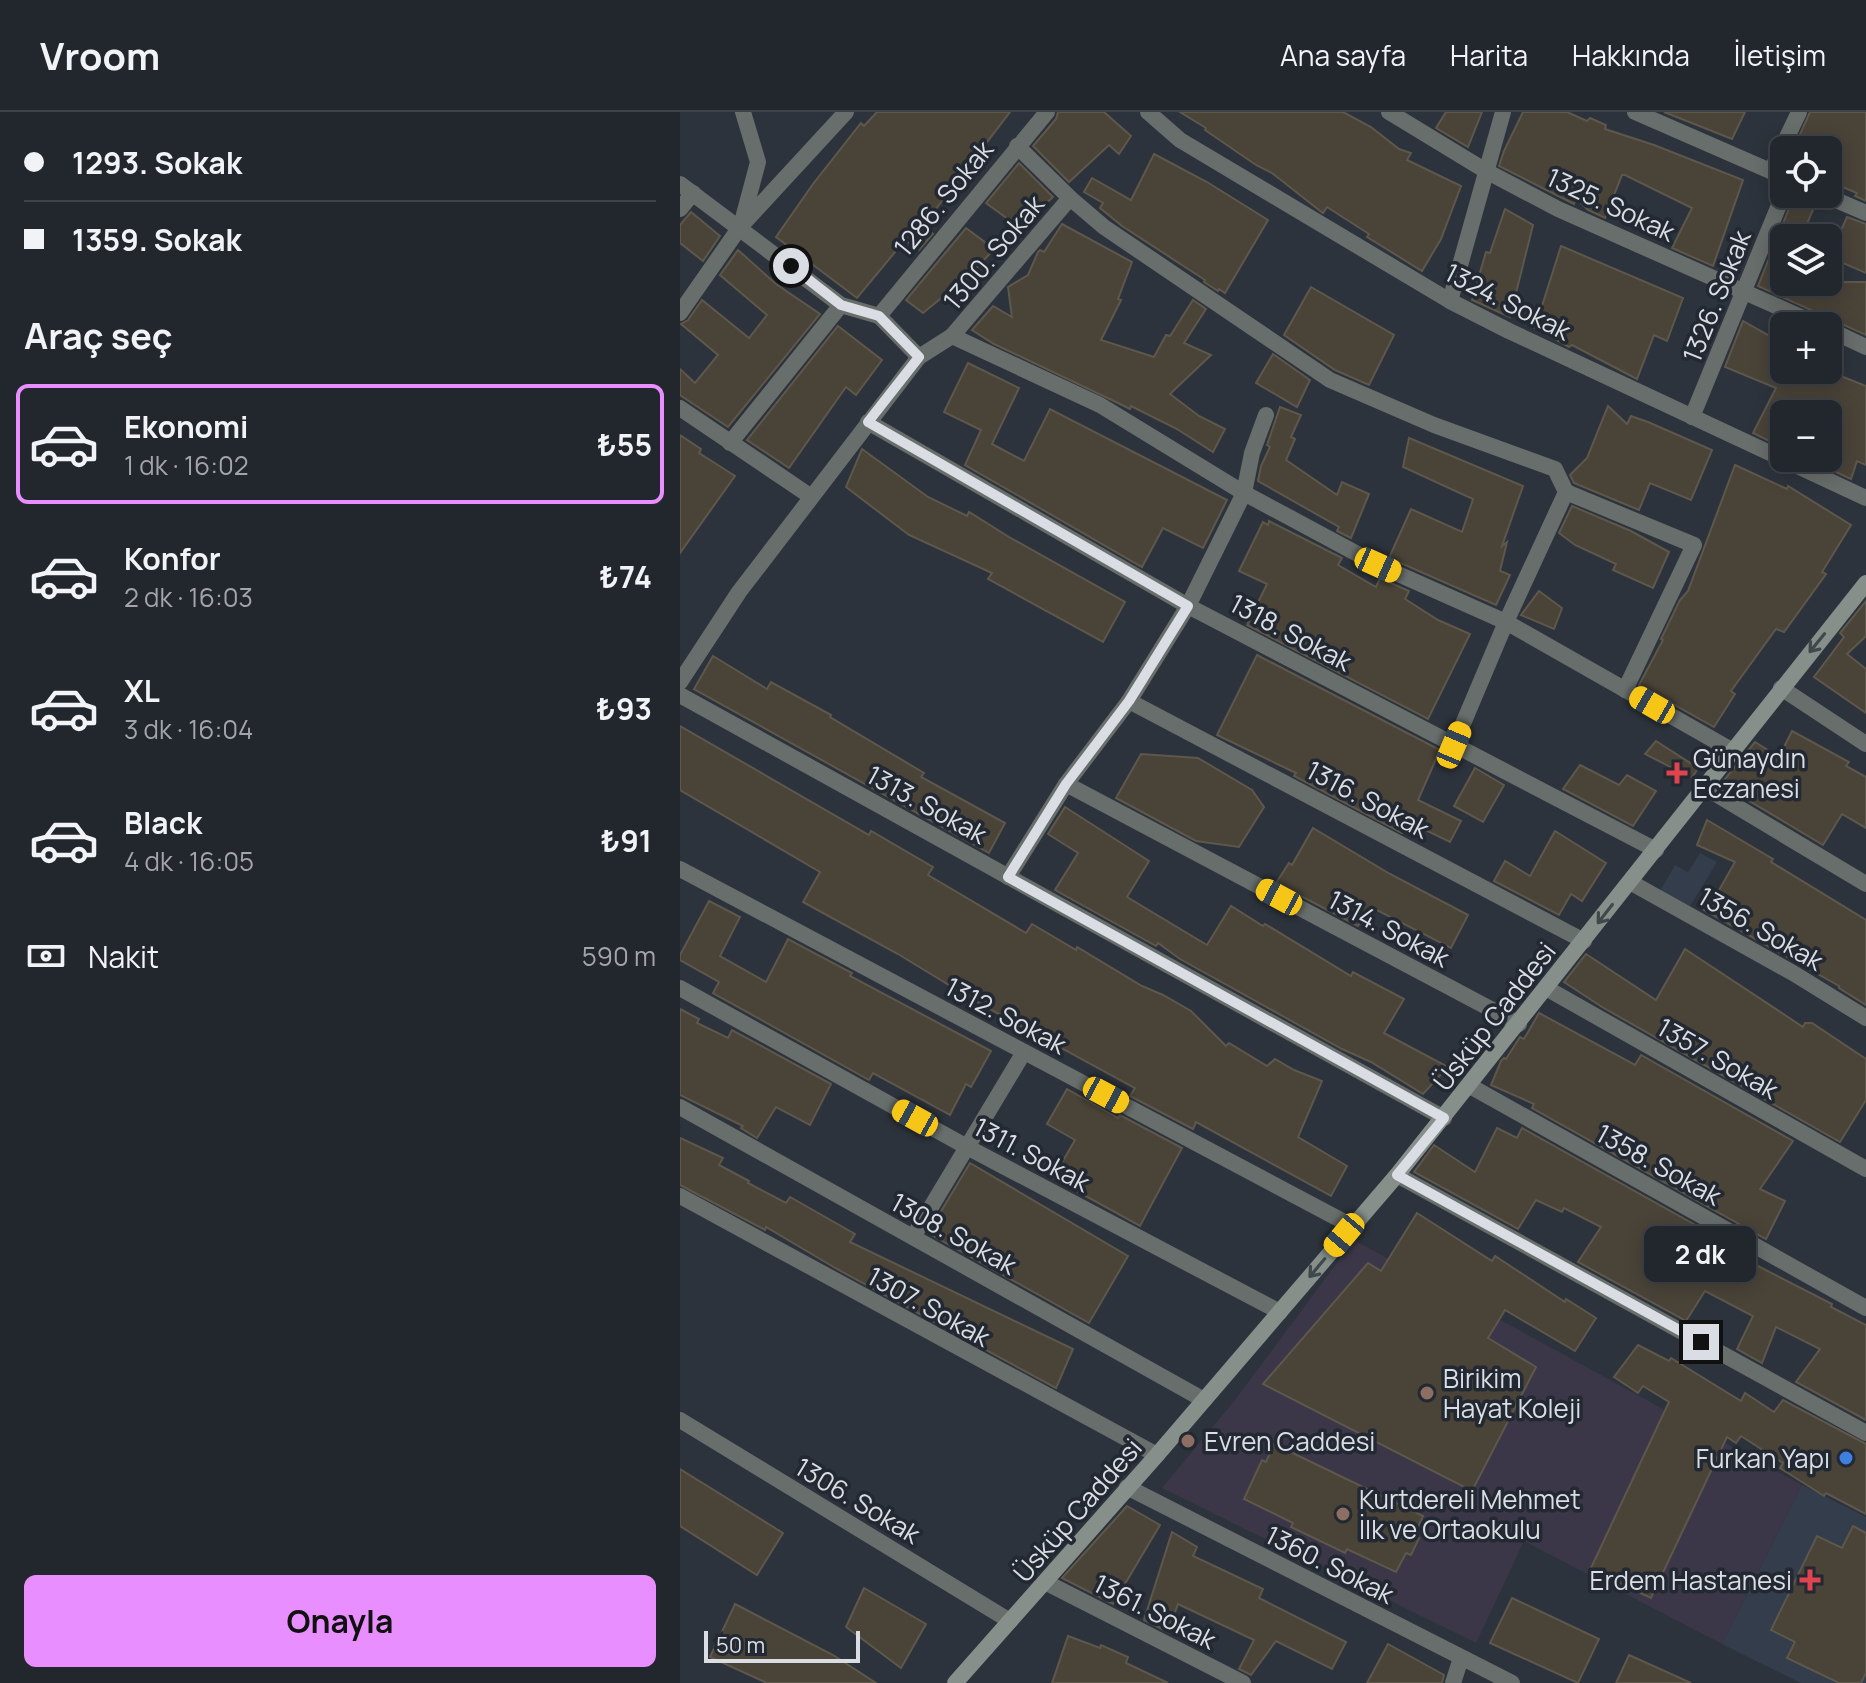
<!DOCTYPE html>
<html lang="tr">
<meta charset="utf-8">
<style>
:root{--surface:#22262d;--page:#2e3239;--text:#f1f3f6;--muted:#a2a5aa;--line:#3f4349;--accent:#e88eff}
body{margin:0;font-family:Manrope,sans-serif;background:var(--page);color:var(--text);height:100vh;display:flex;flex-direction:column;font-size:30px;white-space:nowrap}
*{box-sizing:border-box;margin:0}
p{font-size:26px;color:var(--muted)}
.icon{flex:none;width:44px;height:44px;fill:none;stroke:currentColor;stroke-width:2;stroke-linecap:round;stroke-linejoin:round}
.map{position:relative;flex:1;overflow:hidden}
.side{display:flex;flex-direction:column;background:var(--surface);width:680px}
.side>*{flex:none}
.hud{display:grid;align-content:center;height:176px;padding:0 24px;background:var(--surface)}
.fabs{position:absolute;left:1090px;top:24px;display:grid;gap:16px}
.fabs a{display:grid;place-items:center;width:72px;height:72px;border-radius:12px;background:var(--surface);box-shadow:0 4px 20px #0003,0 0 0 2px var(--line);font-size:40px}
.scale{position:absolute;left:24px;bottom:20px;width:156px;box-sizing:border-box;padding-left:8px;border:4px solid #dadee4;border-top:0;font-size:22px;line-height:28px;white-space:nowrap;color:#dadee4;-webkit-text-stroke:6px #232932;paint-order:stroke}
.end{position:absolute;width:36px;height:36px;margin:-18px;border:10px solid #dadee4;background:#111;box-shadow:0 0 0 4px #111}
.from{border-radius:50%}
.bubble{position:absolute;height:56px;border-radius:12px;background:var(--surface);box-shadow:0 4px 20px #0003,0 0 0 2px var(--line);font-size:26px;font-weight:700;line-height:56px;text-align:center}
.car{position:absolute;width:24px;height:48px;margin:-24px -12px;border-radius:10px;box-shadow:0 0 6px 2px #0007;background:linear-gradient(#f5c518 24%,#345 0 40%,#f5c518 0 76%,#345 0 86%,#f5c518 0)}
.hud b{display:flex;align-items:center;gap:28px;height:76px;font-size:30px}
.hud b+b{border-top:2px solid var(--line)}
.hud i{width:20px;height:20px;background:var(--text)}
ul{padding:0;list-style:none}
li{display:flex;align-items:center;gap:24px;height:120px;margin:0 16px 12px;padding:0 8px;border:4px solid transparent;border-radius:12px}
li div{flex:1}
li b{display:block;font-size:30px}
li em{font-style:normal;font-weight:700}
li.on{border-color:var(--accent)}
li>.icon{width:72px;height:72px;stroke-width:1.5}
h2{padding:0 24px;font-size:36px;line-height:96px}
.pay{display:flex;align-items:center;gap:20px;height:88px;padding:0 24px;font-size:30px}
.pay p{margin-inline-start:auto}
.button{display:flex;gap:16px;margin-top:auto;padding:16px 24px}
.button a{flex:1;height:92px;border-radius:12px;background:var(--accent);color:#111;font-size:32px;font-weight:700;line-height:92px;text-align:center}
header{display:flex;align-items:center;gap:48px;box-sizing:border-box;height:112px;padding:0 40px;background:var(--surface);border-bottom:2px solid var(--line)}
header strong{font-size:38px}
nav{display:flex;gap:44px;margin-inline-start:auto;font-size:28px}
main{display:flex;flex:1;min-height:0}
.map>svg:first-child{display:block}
.built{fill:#333d4c}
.education{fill:#3b3748}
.building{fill:#494338;stroke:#5d574c;stroke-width:2}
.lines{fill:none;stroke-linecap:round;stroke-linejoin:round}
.street{stroke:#686e6b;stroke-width:16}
.secondary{stroke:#868f8a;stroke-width:16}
.oneway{stroke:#41484c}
.route{stroke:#dadee4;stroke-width:10}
.health-dot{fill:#e0444e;stroke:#232932;stroke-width:3}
.education-dot{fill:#8d6e63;stroke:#232932;stroke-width:3}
.shop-dot{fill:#3f7fe0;stroke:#232932;stroke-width:3}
.labels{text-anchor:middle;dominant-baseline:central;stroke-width:7;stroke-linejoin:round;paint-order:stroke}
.street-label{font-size:26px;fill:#dadee4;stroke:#232932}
.poi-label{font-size:26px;fill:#dadee4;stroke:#232932;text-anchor:start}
</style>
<header>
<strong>Vroom</strong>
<nav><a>Ana sayfa</a><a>Harita</a><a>Hakkında</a><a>İletişim</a></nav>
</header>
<main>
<section class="side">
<div class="hud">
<b><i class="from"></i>1293. Sokak</b>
<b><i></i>1359. Sokak</b>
</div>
<h2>Araç seç</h2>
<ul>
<li class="on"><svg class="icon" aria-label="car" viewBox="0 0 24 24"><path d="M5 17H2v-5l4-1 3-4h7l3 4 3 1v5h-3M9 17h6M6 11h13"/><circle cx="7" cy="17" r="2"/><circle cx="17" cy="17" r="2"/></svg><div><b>Ekonomi</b><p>1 dk · 16:02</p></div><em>₺55</em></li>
<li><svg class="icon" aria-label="car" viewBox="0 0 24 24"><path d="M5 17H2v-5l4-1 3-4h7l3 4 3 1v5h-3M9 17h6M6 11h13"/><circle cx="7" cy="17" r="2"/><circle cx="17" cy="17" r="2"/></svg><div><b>Konfor</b><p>2 dk · 16:03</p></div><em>₺74</em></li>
<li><svg class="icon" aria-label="car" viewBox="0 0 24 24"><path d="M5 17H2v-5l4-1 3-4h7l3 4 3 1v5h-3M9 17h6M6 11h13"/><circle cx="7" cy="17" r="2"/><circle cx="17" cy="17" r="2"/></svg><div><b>XL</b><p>3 dk · 16:04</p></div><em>₺93</em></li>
<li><svg class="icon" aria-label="car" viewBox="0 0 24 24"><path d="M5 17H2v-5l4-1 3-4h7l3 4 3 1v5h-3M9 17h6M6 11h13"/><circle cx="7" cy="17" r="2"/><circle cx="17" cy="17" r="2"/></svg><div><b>Black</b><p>4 dk · 16:05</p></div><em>₺91</em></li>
</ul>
<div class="pay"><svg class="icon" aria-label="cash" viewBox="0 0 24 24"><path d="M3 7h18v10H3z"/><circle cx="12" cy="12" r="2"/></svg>Nakit<p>590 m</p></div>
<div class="button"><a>Onayla</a></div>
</section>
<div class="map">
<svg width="1186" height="1571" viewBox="0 0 1186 1571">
<rect width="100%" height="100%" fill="#2d333c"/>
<g class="built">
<path d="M1020 741 1037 750 1009 796 980 779 995 753 1008 760Z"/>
<path d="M1122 1373 1186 1405V1571H1121L1042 1532Z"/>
</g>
<path class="education" d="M674 1128 1122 1373 1042 1532 844 1429 796 1531 482 1376 555 1288Z"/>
<g class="building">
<path d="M197 0H330L243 114 253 122 239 138 225 128 177 186 96 125 133 72 181 11 184 14Z"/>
<path d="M378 0H424L451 24 439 42 429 33 389 70 353 34 376 7Z"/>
<path d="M500 0H663L691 15 719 37 731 41 727 48 781 74 761 127 742 159 687 125 689 122 647 95 643 101 639 98 592 61 576 53 525 18 526 16Z"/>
<path d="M766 0H802L788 35 756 16Z"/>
<path d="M843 0H887L907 9 910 6 926 13 925 17 974 33 1063 68 1033 154 992 136 1012 96 945 63H942L925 106 908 98 896 86 894 92 819 54 824 39Z"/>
<path d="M984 0H1065L1052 27Z"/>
<path d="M1130 0H1186V89L1175 84 1177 81 1148 69V38H1113Z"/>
<path d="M474 42 527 70 588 108 545 181 539 177 538 179 524 170 525 168 442 114 420 96 423 91 404 80 412 66 451 88Z"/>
<path d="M339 51 373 85 342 113H336L306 91Z"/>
<path d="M1114 84 1135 93 1121 126H1104V170H1186V223L1078 174Z"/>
<path d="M825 97 853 113 830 205 792 188 806 140 810 141Z"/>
<path d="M11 100 40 124 23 149 0 131V113Z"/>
<path d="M1167 105 1186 112V161L1149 145Z"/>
<path d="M382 112 452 150 438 187 441 188 421 228 474 245 486 223 490 224 513 188 526 197 504 231 531 243 490 282 519 304 545 317 533 340 497 317 451 294 450 297 438 291 314 232 292 218 313 194 332 205 328 175 348 163 358 140 360 138 364 140Z"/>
<path d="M286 116 314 137 293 160 243 201 226 188Z"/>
<path d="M881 134 1003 186 987 229 974 223 957 267 892 233 889 235 855 216Z"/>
<path d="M58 138 96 172 140 202 48 315 0 283V257L15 271 38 243 1 212 8 208 22 188 69 226 87 203 40 163Z"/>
<path d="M631 175 714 223 689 273 655 258 604 223Z"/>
<path d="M1063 209 1104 232V258H1146L1186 274V353L1177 349 1171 367 1126 346H1148V302H1104V336L1073 321 1096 276 1045 255Z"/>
<path d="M158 214 202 248 176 283 166 275 109 356 67 328Z"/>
<path d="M593 242 630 268 617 295 576 271Z"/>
<path d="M288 251 339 276 312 332 344 349 370 297 547 388 523 436 483 416 462 455 285 353 301 318 264 300Z"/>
<path d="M928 294 947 312 951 304 968 310 1032 338 1011 388 970 371 959 398 894 371 890 363 907 346Z"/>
<path d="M600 295 621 303 611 325 615 327 606 348 657 383 662 370 689 382 671 426 657 419 659 415 578 369 581 354 590 335 587 333Z"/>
<path d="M0 323 21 337 19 341 55 364 0 441Z"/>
<path d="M729 326 843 374 822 434 827 430 820 459 830 463 816 493 709 446 731 397 782 420 793 387 723 355Z"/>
<path d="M182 337 248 385 287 404 289 400 329 425 445 490 423 530 308 467 312 461 229 423 166 375Z"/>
<path d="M1055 353 1107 377 1108 374 1171 413 1142 460 1146 462 1104 520 1096 517 1051 579 1055 582 1034 615 959 573 983 528 981 527 1000 488 1008 479Z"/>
<path d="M892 394 951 419 989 440 973 476 933 458 936 452 895 433 879 421Z"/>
<path d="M589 409 662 446 658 453 696 475 700 466 729 479 725 487 758 508 790 522 748 607 567 513 587 472 559 459 583 410 588 413Z"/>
<path d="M859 479 882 496 874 517 841 503Z"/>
<path d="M1186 489V524L1167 542 1186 557V601L1134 565 1164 525 1160 521Z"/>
<path d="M577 543 760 638 738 688 781 709 770 730 727 709 722 721 614 664 616 661 537 623Z"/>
<path d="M33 544 87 577 91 570 151 603 150 605 244 661 241 665 325 711 309 741 14 577Z"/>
<path d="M0 614 189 723 191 719 253 755 248 763 346 821 352 812 396 838 397 835 462 874 483 883 511 899 546 934 549 931 587 954 595 947 614 958 642 969 618 1025 667 1054 651 1084 516 1010 513 1017 450 984 455 976 295 889 218 842 123 790 140 760 0 678Z"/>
<path d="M1112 619 1169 650 1166 654 1186 665V716L1162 702 1143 733 1041 672 1075 630 1099 645Z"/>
<path d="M976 629 1018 656 1012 666 965 642Z"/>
<path d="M461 642 518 646 572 678 584 695 559 735 516 729 436 686Z"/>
<path d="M900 653 939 673 947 663 976 679 953 714 883 677Z"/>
<path d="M795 656 824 673 803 710 774 694Z"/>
<path d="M385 695 469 749 447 785 527 833 551 794 583 814 585 812 671 864 673 860 724 887 704 921 768 955 743 982 691 950 662 937 500 847 478 831 476 834 375 778 398 741 368 722Z"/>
<path d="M1027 708 1093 747 1091 750 1186 808V893L1159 876V874L1024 798 1038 780 1055 750 1017 733Z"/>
<path d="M633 716 710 762 788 803 771 836 691 795 678 814 596 771 609 751 612 753Z"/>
<path d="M875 719 926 751 902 789 891 782 879 803 814 769 825 749 850 764Z"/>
<path d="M29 789 60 805 40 844 86 870 108 827 172 861 170 864 311 939 291 975 286 972 270 1003 193 961 189 968 33 881 39 870 0 848V843Z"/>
<path d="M1005 837 1123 915 1125 911H1132L1186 947V988L1160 1030 922 895 884 870 906 842 976 888Z"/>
<path d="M0 897 19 907 17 911 48 926 52 918 151 972 130 1013 96 995 77 1026 61 1016 63 1014 0 983Z"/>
<path d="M859 901 955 953 961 943 1113 1029 1080 1077 1105 1089 1086 1127 852 996 854 992 811 973 821 949 824 946 826 947 840 925 844 927Z"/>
<path d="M387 977 438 1006 440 1003 502 1036 460 1114 373 1066 395 1028 367 1012Z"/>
<path d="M817 1016 837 1026 842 1016 1076 1147 1074 1152 1152 1192 1151 1195 1186 1213V1308L1116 1270 1140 1237 1096 1215 1082 1251 1057 1237 1073 1204 1025 1179 1006 1209 898 1150 921 1115 884 1096 882 1100 856 1088 838 1117 734 1060 754 1033 795 1060Z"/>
<path d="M0 1026 43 1046 39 1053 69 1069 68 1071 106 1091 110 1085 175 1122 170 1130 393 1237 376 1276 157 1157 86 1115 85 1118 0 1073Z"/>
<path d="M290 1051 448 1144 409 1211 248 1121Z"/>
<path d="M737 1101 812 1149 815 1144 885 1190 886 1187 916 1206 895 1239 825 1198 808 1226 856 1255 792 1379 583 1272 688 1151 701 1159Z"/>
<path d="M958 1233 989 1249 991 1246 1061 1289 1065 1281 1094 1300 1103 1288 1186 1332V1402L1146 1381 1144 1384 1100 1356 1103 1351 1061 1324 1056 1331 1047 1325 971 1486 910 1458 989 1290 963 1274 958 1281 934 1265Z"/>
<path d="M594 1332 743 1404 734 1424 739 1426 731 1443 726 1441 716 1460 667 1437 665 1441 611 1415 613 1411 564 1387 582 1348 586 1350Z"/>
<path d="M0 1357 103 1421 77 1463 0 1414Z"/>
<path d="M447 1394 480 1413 433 1492 382 1466Z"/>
<path d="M1173 1414 1186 1421V1561L1181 1571H1159L1107 1546 1115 1530 1091 1518 1137 1424 1162 1436Z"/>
<path d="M492 1420 517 1435 513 1444 583 1477 579 1486 666 1530 652 1557 596 1529 571 1563 559 1557 574 1528 498 1492 488 1520 464 1508Z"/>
<path d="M184 1476 246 1512 221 1556 166 1515Z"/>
<path d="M832 1486 919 1527 898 1571 810 1531Z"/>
<path d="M55 1492 153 1543 196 1571H87L30 1545Z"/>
<path d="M388 1524 420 1536 421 1533 448 1545 446 1551 488 1571H372Z"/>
<path d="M708 1532 764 1563 762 1571H687Z"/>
<path d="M949 1543 1011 1571H936Z"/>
</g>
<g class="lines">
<g class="street">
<path d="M468 0 500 28 770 189 829 219 1186 386"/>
<path d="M709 0 806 59 878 97 1141 214"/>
<path d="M955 0 1104 65"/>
<path d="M337 34 390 86 424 115 650 268 754 313 875 357 886 380 826 510 774 633"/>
<path d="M1091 59 1119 0"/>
<path d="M0 72 161 193 199 204 239 245"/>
<path d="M1142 82 1186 101"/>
<path d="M0 97 13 81"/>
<path d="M62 110 78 50 63 0"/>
<path d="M770 189 823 0"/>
<path d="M0 201 60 115 166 0"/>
<path d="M199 204 367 0"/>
<path d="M1148 217 1186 235"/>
<path d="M272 224 390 86"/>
<path d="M0 296 130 384"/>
<path d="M1012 305 1104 81"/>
<path d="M188 310 508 494 976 738"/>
<path d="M50 331 161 193"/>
<path d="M886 380 1014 433 945 578"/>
<path d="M0 570 59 480 239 245 272 224 420 293 564 381 698 453 826 510 1053 639"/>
<path d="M1101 576 1186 632"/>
<path d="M0 583 764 1006"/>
<path d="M449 589 904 829"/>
<path d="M386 672 839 912"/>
<path d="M1024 675 1186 772"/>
<path d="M0 757 672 1114"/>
<path d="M328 765 386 672 449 589 508 494 564 381 572 341 586 303"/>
<path d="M950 770 1113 861 1186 906"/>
<path d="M0 876 287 1035 600 1200"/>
<path d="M866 876 1186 1057"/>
<path d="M790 974 1186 1196"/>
<path d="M0 995 524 1288"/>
<path d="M717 1063 1186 1321"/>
<path d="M0 1084 477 1343"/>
<path d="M233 1125 344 940"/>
<path d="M0 1308 330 1509"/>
<path d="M447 1375 832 1571"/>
<path d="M365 1470 563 1571"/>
<path d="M773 1571 781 1546"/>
</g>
<path class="secondary" d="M275 1571 477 1343 717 1063 1186 471"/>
</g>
<defs><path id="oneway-shaft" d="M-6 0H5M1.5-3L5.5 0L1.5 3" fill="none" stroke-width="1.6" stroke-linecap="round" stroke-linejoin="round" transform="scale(2)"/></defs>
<g class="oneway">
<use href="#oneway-shaft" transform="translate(1137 531) rotate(129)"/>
<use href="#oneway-shaft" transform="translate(925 802) rotate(128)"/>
<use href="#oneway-shaft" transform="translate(637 1156) rotate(130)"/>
</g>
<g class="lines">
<path class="route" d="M111 154 161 193 199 204 239 245 188 310 508 494 449 589 386 672 328 765 764 1006 717 1063 1021 1230"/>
</g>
<g class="health-dot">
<path d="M993 649h8v8h8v8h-8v8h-8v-8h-8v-8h8z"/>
<path d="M1126 1456h8v8h8v8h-8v8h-8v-8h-8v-8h8z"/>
</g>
<g class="education-dot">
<circle cx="747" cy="1281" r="8"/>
<circle cx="508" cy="1329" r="8"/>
<circle cx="663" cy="1402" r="8"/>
</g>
<circle class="shop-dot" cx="1166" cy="1346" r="8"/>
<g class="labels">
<g class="street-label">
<text transform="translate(263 86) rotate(-51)">1286. Sokak</text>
<text transform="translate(931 92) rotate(25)">1325. Sokak</text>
<text transform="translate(313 140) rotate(-50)">1300. Sokak</text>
<text transform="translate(1036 184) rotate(-68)">1326. Sokak</text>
<text transform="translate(828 189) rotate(27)">1324. Sokak</text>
<text transform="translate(611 520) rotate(28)">1318. Sokak</text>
<text transform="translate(688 687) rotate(28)">1316. Sokak</text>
<text transform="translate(247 692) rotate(29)">1313. Sokak</text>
<text transform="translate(709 816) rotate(28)">1314. Sokak</text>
<text transform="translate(1081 816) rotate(30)">1356. Sokak</text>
<text transform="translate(326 903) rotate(28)">1312. Sokak</text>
<text transform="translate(814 904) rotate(-52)">Üsküp Caddesi</text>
<text transform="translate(1038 946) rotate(30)">1357. Sokak</text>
<text transform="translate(352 1042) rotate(28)">1311. Sokak</text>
<text transform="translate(979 1052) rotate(29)">1358. Sokak</text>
<text transform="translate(274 1121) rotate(29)">1308. Sokak</text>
<text transform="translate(249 1194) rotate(29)">1307. Sokak</text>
<text transform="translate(178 1388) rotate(31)">1306. Sokak</text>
<text transform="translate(397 1398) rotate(-49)">Üsküp Caddesi</text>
<text transform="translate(650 1452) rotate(27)">1360. Sokak</text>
<text transform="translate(475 1499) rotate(27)">1361. Sokak</text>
</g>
<g class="poi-label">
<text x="1013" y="646">Günaydın<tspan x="1013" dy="30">Eczanesi</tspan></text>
<text x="763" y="1266">Birikim<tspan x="763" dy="30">Hayat Koleji</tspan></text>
<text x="524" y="1329">Evren Caddesi</text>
<text x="1150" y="1346" text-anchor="end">Furkan Yapı</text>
<text x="679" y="1387">Kurtdereli Mehmet<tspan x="679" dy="30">İlk ve Ortaokulu</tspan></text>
<text x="1112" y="1468" text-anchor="end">Erdem Hastanesi</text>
</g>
</g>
</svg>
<div class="fabs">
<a><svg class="icon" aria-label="locate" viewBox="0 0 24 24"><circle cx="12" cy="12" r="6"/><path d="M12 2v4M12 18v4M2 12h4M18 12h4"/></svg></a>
<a><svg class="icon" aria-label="layers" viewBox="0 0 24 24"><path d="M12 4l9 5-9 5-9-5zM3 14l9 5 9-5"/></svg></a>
<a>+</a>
<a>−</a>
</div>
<div class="scale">50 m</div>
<i class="end from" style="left:111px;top:154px"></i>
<i class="end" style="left:1021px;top:1230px"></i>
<div class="bubble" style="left:964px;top:1114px;width:112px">2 dk</div>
<i class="car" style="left:698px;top:453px;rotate:114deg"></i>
<i class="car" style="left:972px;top:593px;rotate:300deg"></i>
<i class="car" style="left:774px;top:633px;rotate:23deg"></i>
<i class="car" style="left:599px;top:785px;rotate:298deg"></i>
<i class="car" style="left:426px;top:983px;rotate:118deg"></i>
<i class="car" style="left:235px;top:1006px;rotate:299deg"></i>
<i class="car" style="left:664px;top:1123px;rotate:220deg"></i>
</div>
</main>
